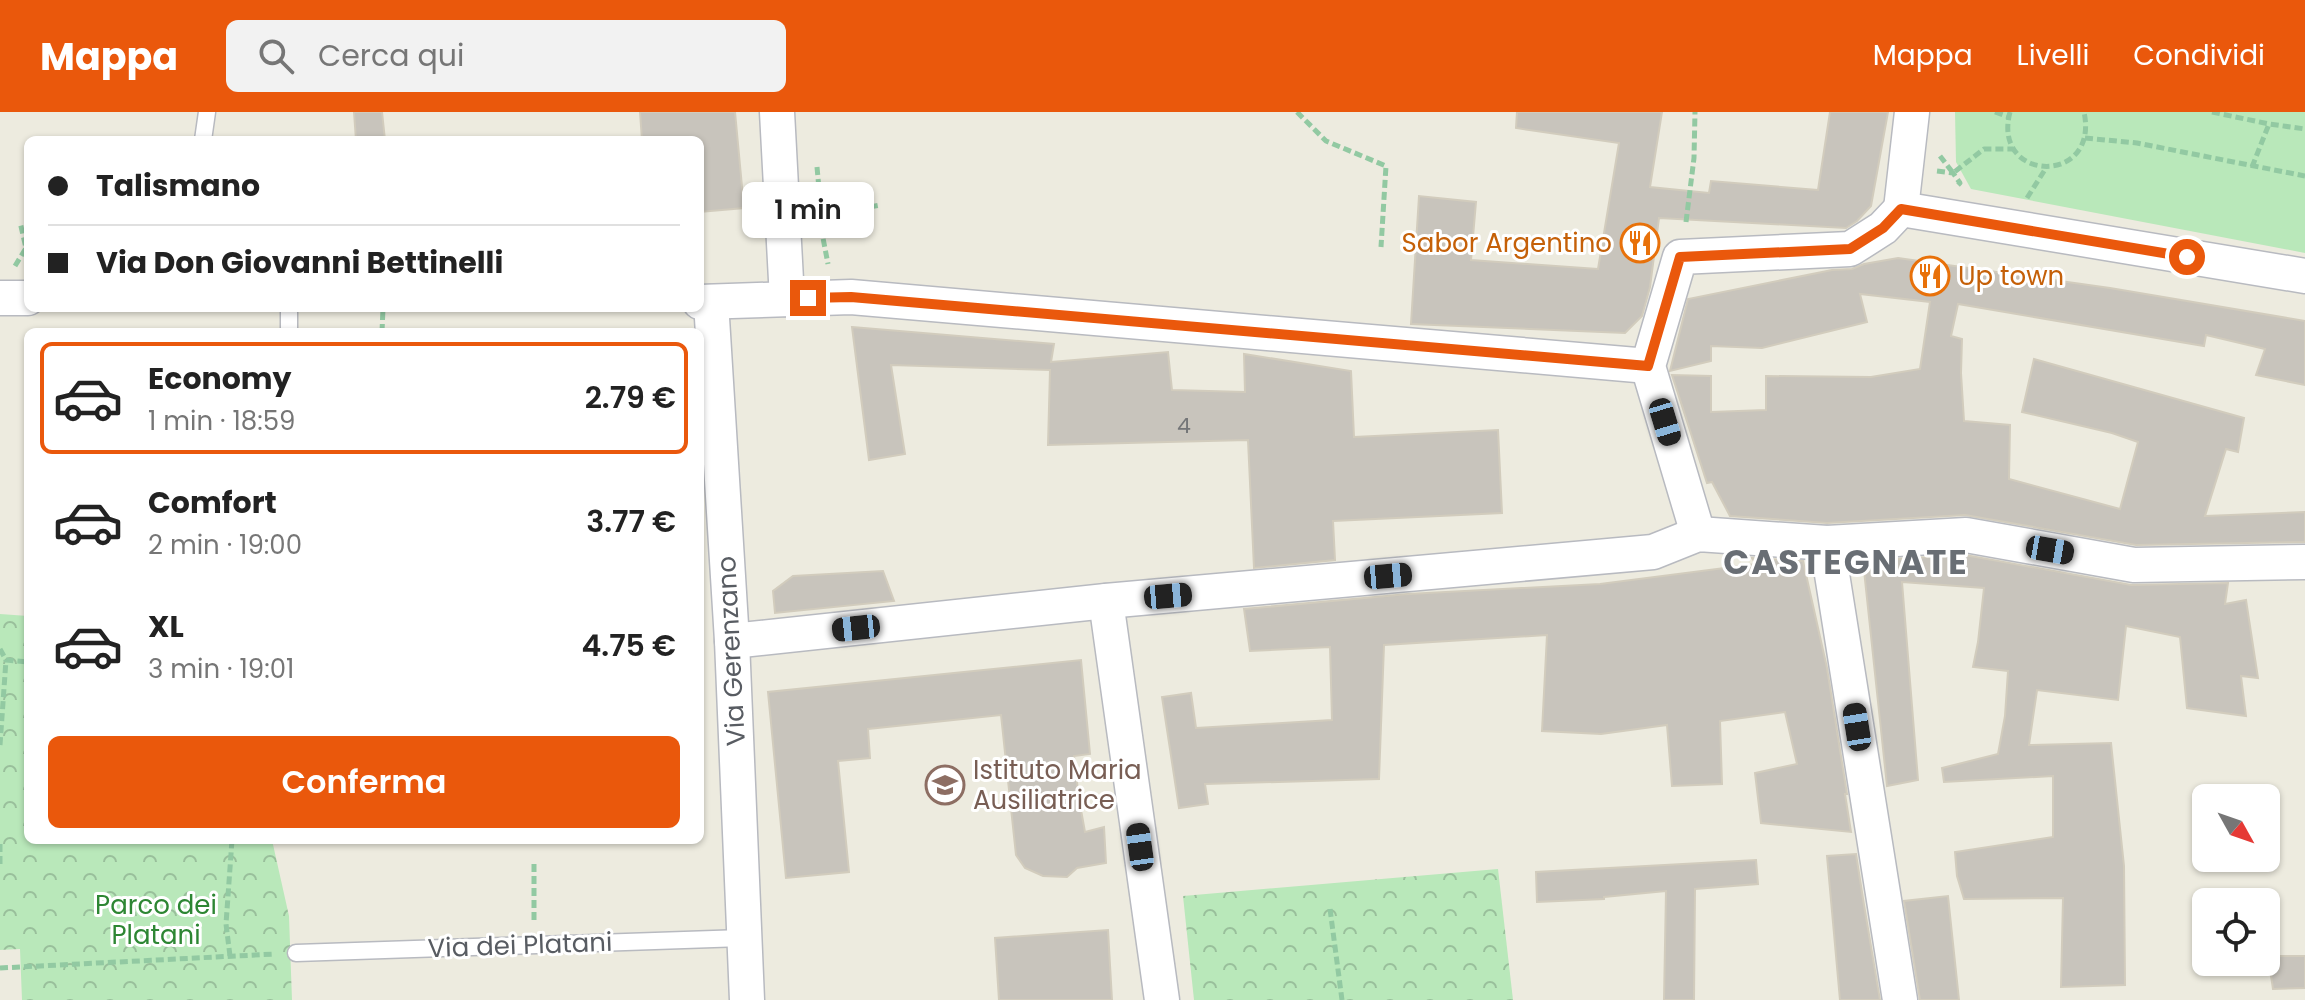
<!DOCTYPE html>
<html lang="it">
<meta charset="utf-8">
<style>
:root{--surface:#fff;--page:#f2f2f2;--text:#222;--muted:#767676;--line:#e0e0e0;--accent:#ea580c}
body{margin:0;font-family:Poppins,sans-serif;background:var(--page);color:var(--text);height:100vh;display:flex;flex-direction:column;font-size:30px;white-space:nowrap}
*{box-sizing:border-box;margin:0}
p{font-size:26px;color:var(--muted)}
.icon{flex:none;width:44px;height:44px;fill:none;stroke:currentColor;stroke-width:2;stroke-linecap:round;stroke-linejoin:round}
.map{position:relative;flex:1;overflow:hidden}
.drawer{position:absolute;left:24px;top:216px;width:680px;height:516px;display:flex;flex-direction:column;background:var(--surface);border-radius:12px;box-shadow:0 2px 6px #0004}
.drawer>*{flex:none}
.hud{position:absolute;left:24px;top:24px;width:680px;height:176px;border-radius:12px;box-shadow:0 2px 6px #0004;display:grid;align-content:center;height:176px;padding:0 24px;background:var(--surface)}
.needle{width:52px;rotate:130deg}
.controls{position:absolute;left:2192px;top:672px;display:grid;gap:16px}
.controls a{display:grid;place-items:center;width:88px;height:88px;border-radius:12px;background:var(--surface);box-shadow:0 2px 6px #0004;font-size:40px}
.end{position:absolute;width:36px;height:36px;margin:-18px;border:10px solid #ea580c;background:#fff;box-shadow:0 0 0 4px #fff}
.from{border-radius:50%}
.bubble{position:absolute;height:56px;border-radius:12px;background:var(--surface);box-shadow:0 2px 6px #0004;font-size:26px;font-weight:600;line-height:56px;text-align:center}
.car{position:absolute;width:24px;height:48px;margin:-24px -12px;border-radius:10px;box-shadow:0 0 6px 2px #0007;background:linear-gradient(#222 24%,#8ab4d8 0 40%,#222 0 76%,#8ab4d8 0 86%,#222 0)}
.hud b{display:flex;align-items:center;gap:28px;height:76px;font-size:30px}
.hud b+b{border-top:2px solid var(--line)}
.hud i{width:20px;height:20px;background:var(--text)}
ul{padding:14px 0 0;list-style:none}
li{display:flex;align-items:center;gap:24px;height:112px;margin:0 16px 12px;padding:0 8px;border:4px solid transparent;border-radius:12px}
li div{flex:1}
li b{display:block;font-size:30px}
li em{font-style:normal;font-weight:600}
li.active{border-color:var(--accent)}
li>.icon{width:72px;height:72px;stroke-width:1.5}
.primary-button{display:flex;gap:16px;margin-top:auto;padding:16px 24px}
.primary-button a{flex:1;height:92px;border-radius:12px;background:var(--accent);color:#fff;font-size:32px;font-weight:600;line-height:92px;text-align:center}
header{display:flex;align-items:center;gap:48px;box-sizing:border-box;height:112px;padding:0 40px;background:var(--accent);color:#fff}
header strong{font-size:38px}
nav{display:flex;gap:44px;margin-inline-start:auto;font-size:28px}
.search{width:560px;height:72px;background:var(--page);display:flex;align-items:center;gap:20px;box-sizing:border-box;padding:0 28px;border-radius:12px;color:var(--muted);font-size:30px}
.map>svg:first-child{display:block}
.park{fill:url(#park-crowns)}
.garden{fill:#b9e8ba}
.building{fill:#c8c4bc;stroke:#d2ccbd;stroke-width:2}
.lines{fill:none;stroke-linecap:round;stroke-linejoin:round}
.lane-casing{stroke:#b8bac0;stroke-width:19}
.street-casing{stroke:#b8bac0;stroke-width:37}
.path{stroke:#92c9a2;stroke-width:5;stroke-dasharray:8 4;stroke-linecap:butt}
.lane{stroke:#fff;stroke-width:16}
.street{stroke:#fff;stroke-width:34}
.route{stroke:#ea580c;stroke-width:10}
.labels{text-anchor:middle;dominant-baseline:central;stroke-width:6;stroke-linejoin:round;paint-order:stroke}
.number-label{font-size:22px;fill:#747678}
.food-label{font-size:26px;fill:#c56008;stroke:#fff;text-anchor:end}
.street-label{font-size:26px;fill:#585c62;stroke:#fff}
.education-label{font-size:26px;fill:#785e54;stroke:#fff;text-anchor:start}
.park-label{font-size:26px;fill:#2d8633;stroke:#fff}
.district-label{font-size:34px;font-weight:bold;letter-spacing:2px;fill:#696e74;stroke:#fff}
</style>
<header>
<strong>Mappa</strong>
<div class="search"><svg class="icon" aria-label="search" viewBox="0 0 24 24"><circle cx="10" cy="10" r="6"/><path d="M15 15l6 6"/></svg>Cerca qui</div>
<nav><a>Mappa</a><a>Livelli</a><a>Condividi</a></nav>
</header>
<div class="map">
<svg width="2305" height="888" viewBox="0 0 2305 888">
<defs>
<pattern id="park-crowns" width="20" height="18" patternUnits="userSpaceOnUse" patternTransform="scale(2)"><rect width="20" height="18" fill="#b9e8ba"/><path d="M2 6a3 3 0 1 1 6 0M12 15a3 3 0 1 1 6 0" fill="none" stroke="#99bf9b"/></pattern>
</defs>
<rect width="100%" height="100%" fill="#edebdf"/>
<g class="park">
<path d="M0 502 28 504V728H272L289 804 292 888H22L20 837 0 838Z"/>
<path d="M1498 757 1513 888H1194L1183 784Z"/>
</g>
<path class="garden" d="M1955 0H2305V141L1971 77 1956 50Z"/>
<g class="building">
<path d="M354 0H382L385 28H356Z"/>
<path d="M640 0H735L744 96 700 100V28H642Z"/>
<path d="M1517 0H1662L1650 75 1709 81 1711 69 1818 78 1830 0H1888L1871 94 1857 109 1846 116 1659 106 1650 175 1642 204 1625 221 1411 212 1419 84 1476 90 1471 148 1598 157 1619 31 1516 16Z"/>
<path d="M1898 146 2110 176 2305 209V273L2256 263 2265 237 2206 223 2204 234 1958 192 1951 224 1962 227 1961 261 1964 309 2010 313 2009 367 2120 397 2138 330 2112 321 2022 300 2034 247 2244 306 2238 340 2226 337 2205 404 2305 400V430L2136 433 1965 403 1827 411 1730 404 1712 370 1707 371 1672 263 1711 264V300L1766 298V264L1871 265 1920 257 1930 190 1860 182 1867 210 1762 236 1711 234V249L1670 259 1688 187 1832 158 1852 157 1864 152Z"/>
<path d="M852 215 1054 232 1051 250 1168 240 1172 278 1245 280 1244 242 1351 259 1354 325 1498 318 1502 401 1333 409 1335 448 1254 456 1248 328 1048 333 1050 258 891 253 905 342 869 348Z"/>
<path d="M1965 443 2131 473 2228 471 2225 492 2246 488 2258 566 2241 564 2246 604 2187 596 2180 525 2126 514 2118 588 2037 578 2029 633 2111 631 2124 754 2125 873 2061 875 2063 786 1964 787 1957 764 1955 740 2053 725V664L1944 670 1942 656 1998 642 2005 604 2008 559 1973 555 1978 530 1984 476 1902 470 1918 668 1887 674 1863 449Z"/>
<path d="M1752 446 1803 449 1827 556 1847 682H1845L1851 720 1761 711 1755 661 1797 652 1785 600 1720 609 1722 672 1672 674 1667 613 1601 622 1542 619 1547 523 1384 533 1379 667 1205 672 1208 692 1179 696 1162 585 1191 581 1196 616 1332 608 1330 535 1250 539 1244 497 1408 482 1600 472 1756 452Z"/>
<path d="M883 459 894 489 775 501 773 479 793 464Z"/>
<path d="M1081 548 1090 642 1074 644 1079 687 1085 720 1104 715 1106 751 1077 756 1067 765 1043 764 1025 756 1016 743 1001 603 868 617 870 646 838 649 849 760 786 766 768 580Z"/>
<path d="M1856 742 1864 793 1880 888H1840L1827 744Z"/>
<path d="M1756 748 1758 772 1695 777 1694 888H1664L1666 779 1604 785V787L1537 790 1536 760Z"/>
<path d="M1948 784 1959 888H1920L1904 789Z"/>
<path d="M1108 818 1112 888H999L995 826Z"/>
<path d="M2268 844H2305V876L2273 877Z"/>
</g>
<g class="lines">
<g class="lane-casing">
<g id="lane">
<path d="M203 28 207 0"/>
<path d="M289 220V196"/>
<path d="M296 841 743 826"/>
</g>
</g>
<g class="street-casing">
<g id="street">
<path d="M777 0 787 187"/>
<path d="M1901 97 1912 0"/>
<path d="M0 186H28"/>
<path d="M700 190 851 185 1648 254"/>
<path d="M711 190 732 529 747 888"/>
<path d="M1698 422 1648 254 1680 145 1850 137 1883 116 1901 97 2305 164"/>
<path d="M1827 431 1900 888"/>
<path d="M1106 489 1162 888"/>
<path d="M732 529 1106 489 1653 440 1698 422 1827 431 1966 423 2134 453 2305 450"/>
</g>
</g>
<g class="path">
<path d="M1297 0 1326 29 1386 54 1381 135"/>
<path d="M1995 0 2009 5"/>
<path d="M2010 0C1991 71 2100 74 2084 0"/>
<path d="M2212 0 2269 12"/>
<path d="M2085 26 2137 31 2305 64"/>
<path d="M1940 44 1953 61 1984 37H2013"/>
<path d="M817 55 822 109"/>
<path d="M2252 55 2269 12 2305 17"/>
<path d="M1937 59 1953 61 1960 71 1958 73"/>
<path d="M2027 86 2046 56"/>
<path d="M822 98 864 96 880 93"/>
<path d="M816 110 822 109 823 126 828 152"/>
<path d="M1686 110 1694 46 1695 0"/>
<path d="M15 154 26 136 20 110"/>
<path d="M382 220 383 196"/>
<path d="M0 537 6 548 28 550"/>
<path d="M0 633 6 548"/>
<path d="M0 732V754"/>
<path d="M534 752V811"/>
<path d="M1330 797 1342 888"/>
<path d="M230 844 226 812 232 728"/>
<path d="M0 856 275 842"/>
</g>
<use href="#lane" class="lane"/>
<use href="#street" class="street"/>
</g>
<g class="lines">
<path class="route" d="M808 186 851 185 1648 254 1680 145 1850 137 1883 116 1901 97 2187 145"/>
</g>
<defs>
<g id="restaurant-ring" transform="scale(2)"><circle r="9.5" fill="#fff" stroke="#e8710a" stroke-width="1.5"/><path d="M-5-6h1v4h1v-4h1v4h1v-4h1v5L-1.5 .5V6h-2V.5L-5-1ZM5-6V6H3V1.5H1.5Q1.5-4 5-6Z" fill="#e8710a"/></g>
<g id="school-ring" transform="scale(2)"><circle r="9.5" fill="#fff" stroke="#8d6e63" stroke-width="1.5"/><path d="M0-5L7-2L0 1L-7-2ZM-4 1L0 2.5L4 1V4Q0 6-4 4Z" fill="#8d6e63"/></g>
</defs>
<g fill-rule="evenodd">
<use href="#restaurant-ring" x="1640" y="131"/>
<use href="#restaurant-ring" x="1930" y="164"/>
<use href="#school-ring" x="945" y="673"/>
</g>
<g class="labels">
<g class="number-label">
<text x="1184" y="313">4</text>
</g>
<g class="food-label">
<text x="1612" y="131">Sabor Argentino</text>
<text x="1958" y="164" text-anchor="start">Up town</text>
</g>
<g class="street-label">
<text transform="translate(731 539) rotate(-93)">Via Gerenzano</text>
<text transform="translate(520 833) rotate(-2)">Via dei Platani</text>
</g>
<g class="education-label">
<text x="973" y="658">Istituto Maria<tspan x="973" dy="30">Ausiliatrice</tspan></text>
</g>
<g class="park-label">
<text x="156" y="793">Parco dei<tspan x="156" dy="30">Platani</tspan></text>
</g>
<g class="district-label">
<text x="1846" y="450">CASTEGNATE</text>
</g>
</g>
</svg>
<div class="controls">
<a><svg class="needle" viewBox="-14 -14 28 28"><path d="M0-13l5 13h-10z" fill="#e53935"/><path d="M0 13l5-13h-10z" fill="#767676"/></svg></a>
<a><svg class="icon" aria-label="locate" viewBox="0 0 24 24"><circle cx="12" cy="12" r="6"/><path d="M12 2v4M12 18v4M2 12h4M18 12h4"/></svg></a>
</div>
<i class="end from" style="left:2187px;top:145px"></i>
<i class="end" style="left:808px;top:186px"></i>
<div class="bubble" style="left:742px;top:70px;width:132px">1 min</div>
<i class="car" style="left:1665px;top:310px;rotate:163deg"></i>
<i class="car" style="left:2050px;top:438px;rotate:100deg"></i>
<i class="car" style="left:1388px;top:464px;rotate:85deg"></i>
<i class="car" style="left:1168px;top:484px;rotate:85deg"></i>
<i class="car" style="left:856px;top:516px;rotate:264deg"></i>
<i class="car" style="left:1857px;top:615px;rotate:351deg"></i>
<i class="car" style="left:1140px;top:735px;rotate:352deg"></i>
<div class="hud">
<b><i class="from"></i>Talismano</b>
<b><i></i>Via Don Giovanni Bettinelli</b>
</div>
<section class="drawer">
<ul>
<li class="active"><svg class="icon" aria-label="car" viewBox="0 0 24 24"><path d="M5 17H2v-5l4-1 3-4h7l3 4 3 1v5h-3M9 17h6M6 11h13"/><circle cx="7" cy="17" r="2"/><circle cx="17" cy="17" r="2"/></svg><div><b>Economy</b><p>1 min · 18:59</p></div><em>2.79 €</em></li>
<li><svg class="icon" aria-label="car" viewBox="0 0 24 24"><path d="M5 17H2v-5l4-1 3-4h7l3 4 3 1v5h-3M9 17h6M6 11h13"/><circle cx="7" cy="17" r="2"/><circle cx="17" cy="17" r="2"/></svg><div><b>Comfort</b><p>2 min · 19:00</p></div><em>3.77 €</em></li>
<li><svg class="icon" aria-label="car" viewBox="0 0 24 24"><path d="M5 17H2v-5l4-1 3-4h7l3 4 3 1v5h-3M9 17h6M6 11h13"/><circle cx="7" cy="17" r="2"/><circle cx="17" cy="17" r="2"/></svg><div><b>XL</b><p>3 min · 19:01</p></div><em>4.75 €</em></li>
</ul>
<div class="primary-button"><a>Conferma</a></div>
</section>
</div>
